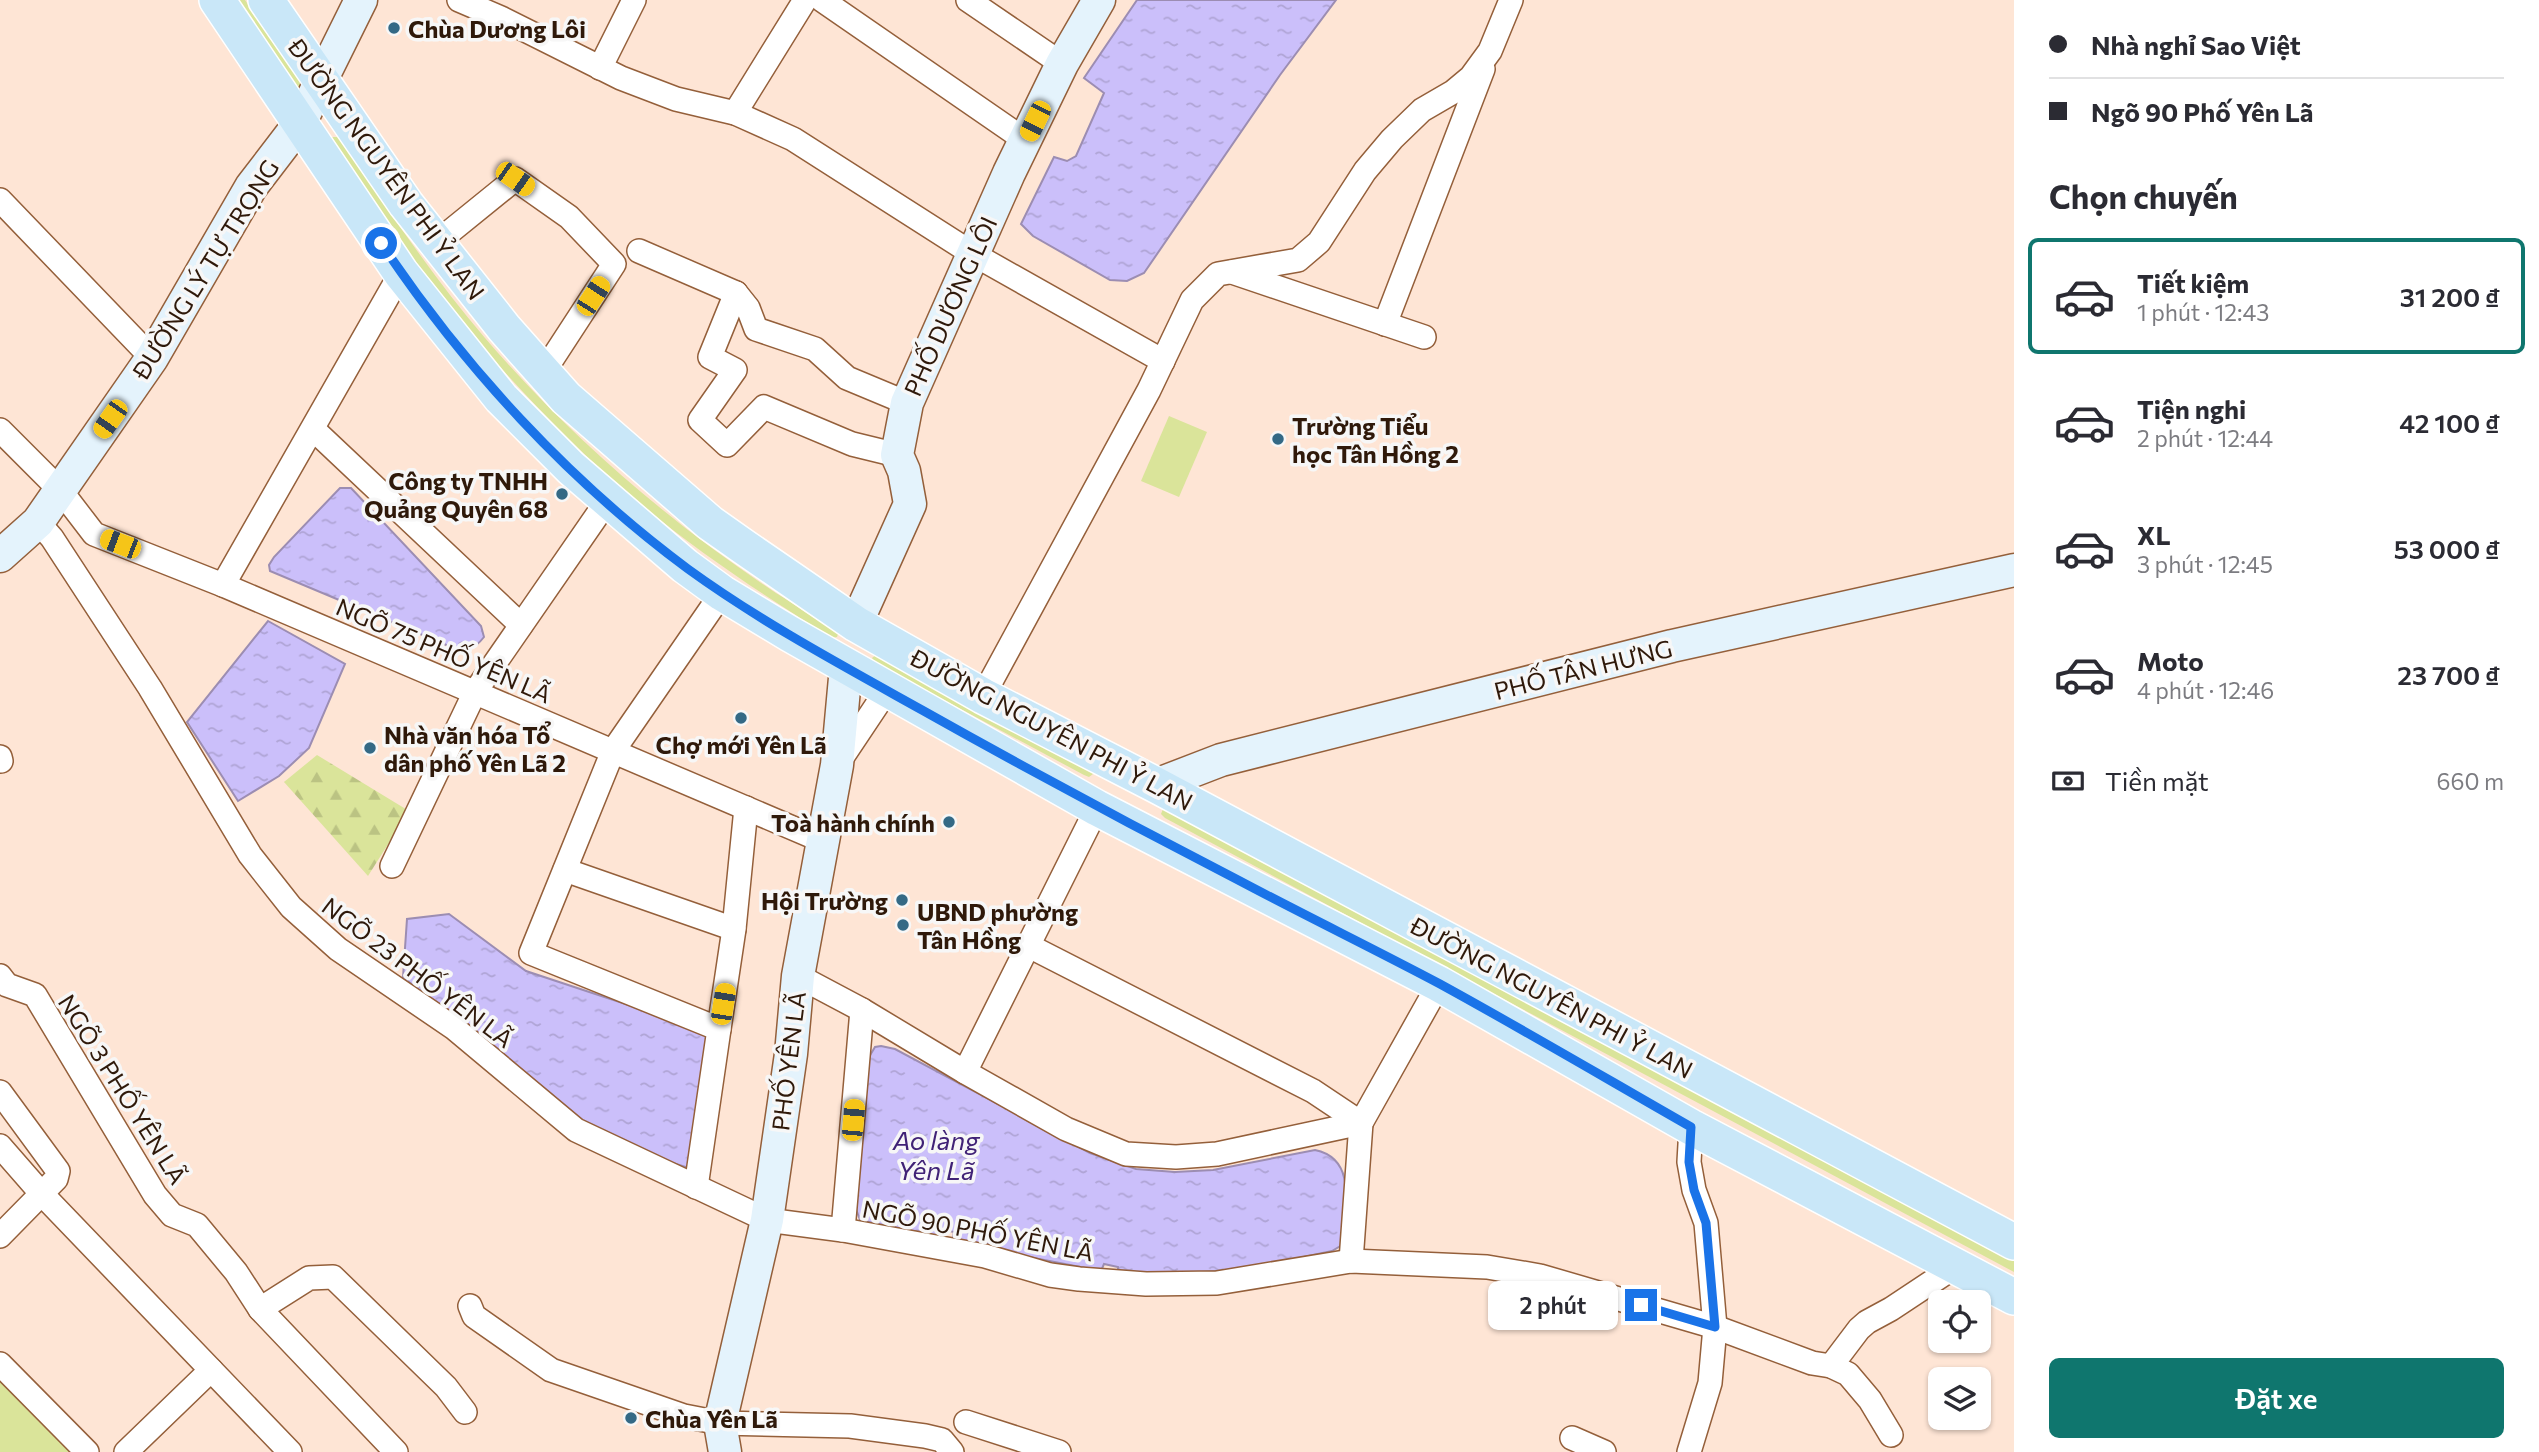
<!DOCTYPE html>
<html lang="vi">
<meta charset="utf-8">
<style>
:root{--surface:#fff;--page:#f2f2f3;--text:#2b2b33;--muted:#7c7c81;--line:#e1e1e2;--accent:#0f766e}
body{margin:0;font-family:Commissioner,sans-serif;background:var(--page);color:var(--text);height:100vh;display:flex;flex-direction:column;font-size:26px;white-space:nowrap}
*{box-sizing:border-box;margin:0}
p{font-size:23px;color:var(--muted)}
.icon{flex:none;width:38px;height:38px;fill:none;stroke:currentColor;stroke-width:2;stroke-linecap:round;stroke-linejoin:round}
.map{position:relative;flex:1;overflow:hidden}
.drawer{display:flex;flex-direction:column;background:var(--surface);width:525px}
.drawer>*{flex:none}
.top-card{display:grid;align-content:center;height:154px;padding:0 35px;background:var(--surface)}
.buttons{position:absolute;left:1928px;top:1290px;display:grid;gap:14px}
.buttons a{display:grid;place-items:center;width:63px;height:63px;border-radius:10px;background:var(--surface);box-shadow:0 2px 5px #0004;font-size:35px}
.end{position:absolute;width:32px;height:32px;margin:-16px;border:9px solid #1a73e8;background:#fff;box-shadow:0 0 0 4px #fff}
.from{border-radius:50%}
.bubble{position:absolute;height:49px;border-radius:10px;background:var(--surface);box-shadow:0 2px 5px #0004;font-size:23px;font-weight:600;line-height:49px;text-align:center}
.car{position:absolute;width:21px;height:42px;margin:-21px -10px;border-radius:9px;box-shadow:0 0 5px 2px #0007;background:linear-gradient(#f5c518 24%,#345 0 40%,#f5c518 0 76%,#345 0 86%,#f5c518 0)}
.top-card b{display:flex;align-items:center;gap:24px;height:66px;font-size:26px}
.top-card b+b{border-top:2px solid var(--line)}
.top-card i{width:18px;height:18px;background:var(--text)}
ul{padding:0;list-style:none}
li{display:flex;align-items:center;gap:21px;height:116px;margin:0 14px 10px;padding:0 21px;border:4px solid transparent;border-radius:10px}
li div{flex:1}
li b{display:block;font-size:26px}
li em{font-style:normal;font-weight:600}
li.on{border-color:var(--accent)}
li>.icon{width:63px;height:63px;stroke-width:1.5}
h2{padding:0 35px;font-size:32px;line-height:84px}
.pay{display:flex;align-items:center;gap:18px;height:77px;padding:0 35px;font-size:26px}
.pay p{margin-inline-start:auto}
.cta{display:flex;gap:14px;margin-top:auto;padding:14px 35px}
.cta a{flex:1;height:80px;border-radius:10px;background:var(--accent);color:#fff;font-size:28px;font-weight:600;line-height:80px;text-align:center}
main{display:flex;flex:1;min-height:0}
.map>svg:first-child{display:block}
.green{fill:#dae49a}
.forest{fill:url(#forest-firs)}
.water{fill:url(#water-ripples);stroke:#9c8db2;stroke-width:2}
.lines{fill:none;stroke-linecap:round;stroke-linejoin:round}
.street-casing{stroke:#945f3a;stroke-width:26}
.secondary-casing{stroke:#945f3a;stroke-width:35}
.primary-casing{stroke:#fff;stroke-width:38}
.street{stroke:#fff;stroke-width:23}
.secondary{stroke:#e4f3fc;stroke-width:32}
.primary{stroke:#c9e7f8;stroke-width:35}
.route{stroke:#1a73e8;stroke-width:9}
.poi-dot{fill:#346985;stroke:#f7f7f7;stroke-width:2.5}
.labels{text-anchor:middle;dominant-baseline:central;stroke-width:7;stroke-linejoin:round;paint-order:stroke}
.poi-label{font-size:24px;font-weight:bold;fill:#2f190a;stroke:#f7f7f7;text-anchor:start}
.street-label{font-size:24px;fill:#2f190a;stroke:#f7f7f7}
.water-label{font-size:26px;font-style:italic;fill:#402276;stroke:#f7f7f7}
</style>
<main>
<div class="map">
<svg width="2014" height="1452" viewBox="0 0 2014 1452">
<defs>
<pattern id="forest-firs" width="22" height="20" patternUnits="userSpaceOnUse" patternTransform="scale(1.75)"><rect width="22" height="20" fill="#dae49a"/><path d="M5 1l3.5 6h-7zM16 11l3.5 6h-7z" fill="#bbc383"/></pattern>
<pattern id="water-ripples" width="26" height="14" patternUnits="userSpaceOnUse" patternTransform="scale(1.75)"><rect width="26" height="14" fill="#cbbffa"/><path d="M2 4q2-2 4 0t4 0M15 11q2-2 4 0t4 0" fill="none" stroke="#afa4d5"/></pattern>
</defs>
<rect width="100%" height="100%" fill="#fee5d5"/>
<g class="green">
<path d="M234 0H245L307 90 303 96Z"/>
<path d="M333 137H338C385 205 431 275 485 338 569 436 669 522 776 593 796 605 814 619 835 630L838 634 837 637 832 638C763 595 696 551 633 498 566 441 505 375 449 308 405 255 369 195 331 138Z"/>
<path d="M1169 416 1207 432 1179 497 1141 481Z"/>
<path d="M877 654 1093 772V774L1089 777 1084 775 875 663 872 658Z"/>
<path d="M1163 809 1180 816 2014 1261V1272L1165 818 1161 814Z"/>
<path d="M0 1372 74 1452H0Z"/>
</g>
<path class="forest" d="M317 755 409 811 368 876 284 782Z"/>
<g class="water">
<path d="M1137 0H1336L1280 75 1144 273 1127 281 1110 280 1033 236 1021 224 1054 157 1067 161 1076 156 1104 93 1084 78Z"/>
<path d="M340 488H351L481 626 484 637C474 650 466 651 451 647L270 571 269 565 274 557Z"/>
<path d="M268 621 345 664 309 748 279 776 238 801 187 722Z"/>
<path d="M449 914 526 971 707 1031 692 1169 599 1140 403 977 407 919Z"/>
<path d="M881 1046 895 1049 1090 1153 1136 1169 1175 1172 1213 1170 1315 1150C1359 1159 1344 1210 1342 1245L1332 1251 1247 1269 1156 1275 1118 1274V1267L1104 1264 1101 1271 952 1242 954 1232 939 1229 936 1236 864 1221 860 1220 856 1209 869 1057 875 1047Z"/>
</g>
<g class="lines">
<g class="street-casing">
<g id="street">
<path d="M459 0 501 18 621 78 676 99 735 113 793 139 973 254 1163 361"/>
<path d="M822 0 1025 140"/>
<path d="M968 0 1062 64"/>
<path d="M600 68 634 0"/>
<path d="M735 113 805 0"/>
<path d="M0 200 152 358"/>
<path d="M436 243 515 179 569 217 614 264 543 373"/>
<path d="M639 251 736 293 748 308 756 329 815 349 847 378 907 403"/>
<path d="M1232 272 1424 337"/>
<path d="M736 293 710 357 735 370 700 420 727 445 764 407 852 444 897 455"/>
<path d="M1385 324 1483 69"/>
<path d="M313 429 521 625"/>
<path d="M0 430 61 491 94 534 223 585 823 841"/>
<path d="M38 522 52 538 150 688 250 855 291 907 338 949 454 1028 576 1130 767 1220 843 1230 985 1256 1050 1275 1079 1279 1146 1284 1217 1283 1351 1261 1487 1267 1540 1276 1715 1327 1812 1363 1831 1366 1848 1374 1870 1400 1891 1435"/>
<path d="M223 585 401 273"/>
<path d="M983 696 1149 390 1192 300 1218 274 1298 260 1319 242 1365 171 1392 139 1422 110 1453 92 1471 77 1490 51 1511 0"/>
<path d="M0 757 1 761"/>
<path d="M839 762 887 690"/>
<path d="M392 866 475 692 607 501"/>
<path d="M565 870 734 929"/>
<path d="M1029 946 1313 1091 1361 1123"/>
<path d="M0 976 7 985 35 995 155 1195 172 1215 197 1225 236 1272 260 1309 396 1452"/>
<path d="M798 976 862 1010 965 1072 1097 808"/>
<path d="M719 1029 734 929 746 808"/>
<path d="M965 1072 1066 1129 1126 1154 1176 1157 1217 1154 1361 1123"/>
<path d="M0 1092 58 1171 56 1179 0 1236"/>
<path d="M0 1146 41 1193 290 1452"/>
<path d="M696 1187 719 1029 531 953 613 751 722 593"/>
<path d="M843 1230 862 1010"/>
<path d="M1351 1261 1361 1123 1439 984"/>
<path d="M470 1306 474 1316 551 1370 684 1416 720 1423 850 1426 925 1436 942 1440 952 1452"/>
<path d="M260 1309 309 1278 333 1277 446 1387 465 1412"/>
<path d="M0 1364 87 1452"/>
<path d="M1831 1366 1859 1329 1867 1322 1891 1309 1956 1266"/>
<path d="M966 1422 1059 1452"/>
<path d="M1572 1438 1604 1452"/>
<path d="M126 1452 211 1370"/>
<path d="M1689 1452 1710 1383 1715 1327 1706 1223 1694 1190 1689 1162 1691 1127"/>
</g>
</g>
<g class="secondary-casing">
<g id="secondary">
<path d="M0 556 38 522 152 358 251 187 300 123 361 0"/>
<path d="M856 624 910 504 904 471 897 455 907 403 1009 173 1062 64 1099 0"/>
<path d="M1156 785 1221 760 1672 646 2014 570"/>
<path d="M725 1452 720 1423 767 1220 791 1054 798 976 837 765 846 667"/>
</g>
</g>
<g class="primary-casing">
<g id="primary">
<path d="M217 0 401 273 501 398 571 468 685 566 722 593 790 634 1097 808 1439 984 1691 1127 2014 1297"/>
<path d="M266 0 406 204 504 328 566 398 710 523 744 547 856 624 983 696 1156 785 2014 1242"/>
</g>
</g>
<use href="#street" class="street"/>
<use href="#secondary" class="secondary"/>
<use href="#primary" class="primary"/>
</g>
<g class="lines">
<path class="route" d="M381 243C464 367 568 480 688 569 761 622 843 666 922 710 1027 769 1133 826 1240 881 1306 916 1374 949 1440 984 1524 1030 1607 1079 1691 1127L1689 1162 1694 1190 1706 1223 1715 1327 1641 1305"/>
</g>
<g class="poi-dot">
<circle cx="394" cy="28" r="7"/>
<circle cx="1278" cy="439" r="7"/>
<circle cx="562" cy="494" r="7"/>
<circle cx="741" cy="718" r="7"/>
<circle cx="370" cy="748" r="7"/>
<circle cx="949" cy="822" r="7"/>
<circle cx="902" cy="900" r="7"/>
<circle cx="903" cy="925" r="7"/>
<circle cx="631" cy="1418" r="7"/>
</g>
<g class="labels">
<g class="poi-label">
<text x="408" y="28">Chùa Dương Lôi</text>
<text x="1292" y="425">Trường Tiểu<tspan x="1292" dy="28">học Tân Hồng 2</tspan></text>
<text x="548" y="480" text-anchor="end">Công ty TNHH<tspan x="548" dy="28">Quảng Quyên 68</tspan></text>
<text x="384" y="734">Nhà văn hóa Tổ<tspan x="384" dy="28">dân phố Yên Lã 2</tspan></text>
<text x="741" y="744" text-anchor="middle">Chợ mới Yên Lã</text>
<text x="935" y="822" text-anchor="end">Toà hành chính</text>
<text x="888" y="900" text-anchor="end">Hội Trường</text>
<text x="917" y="911">UBND phường<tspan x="917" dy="28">Tân Hồng</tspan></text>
<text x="645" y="1418">Chùa Yên Lã</text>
</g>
<g class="street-label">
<text transform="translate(387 169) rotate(54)">ĐƯỜNG NGUYÊN PHI Ỷ LAN</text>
<text transform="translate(205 269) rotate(-58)">ĐƯỜNG LÝ TỰ TRỌNG</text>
<text transform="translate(950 306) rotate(-66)">PHỐ DƯƠNG LÔI</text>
<text transform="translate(444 650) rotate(23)">NGÕ 75 PHỐ YÊN LÃ</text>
<text transform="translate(1583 669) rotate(-14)">PHỐ TÂN HƯNG</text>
<text transform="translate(1052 729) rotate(28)">ĐƯỜNG NGUYÊN PHI Ỷ LAN</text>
<text transform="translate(418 972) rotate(37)">NGÕ 23 PHỐ YÊN LÃ</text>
<text transform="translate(1552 997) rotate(28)">ĐƯỜNG NGUYÊN PHI Ỷ LAN</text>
<text transform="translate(788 1061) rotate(-83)">PHỐ YÊN LÃ</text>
<text transform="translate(123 1089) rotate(58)">NGÕ 3 PHỐ YÊN LÃ</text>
<text transform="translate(978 1230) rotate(11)">NGÕ 90 PHỐ YÊN LÃ</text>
</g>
<g class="water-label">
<text x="936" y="1139">Ao làng<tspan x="936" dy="30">Yên Lã</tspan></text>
</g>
</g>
</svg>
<div class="buttons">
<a><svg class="icon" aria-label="locate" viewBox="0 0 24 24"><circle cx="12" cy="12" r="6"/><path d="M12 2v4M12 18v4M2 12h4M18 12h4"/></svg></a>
<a><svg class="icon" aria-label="layers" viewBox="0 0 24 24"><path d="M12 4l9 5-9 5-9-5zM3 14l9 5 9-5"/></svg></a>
</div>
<i class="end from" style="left:381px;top:243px"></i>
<i class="end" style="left:1641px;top:1305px"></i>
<div class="bubble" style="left:1488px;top:1281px;width:130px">2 phút</div>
<i class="car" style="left:1035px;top:121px;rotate:206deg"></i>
<i class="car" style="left:515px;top:179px;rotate:125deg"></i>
<i class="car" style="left:593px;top:296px;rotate:33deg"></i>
<i class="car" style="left:110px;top:419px;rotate:215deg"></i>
<i class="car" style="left:120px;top:544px;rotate:291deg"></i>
<i class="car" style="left:723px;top:1004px;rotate:9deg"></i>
<i class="car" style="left:853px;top:1120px;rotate:5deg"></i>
</div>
<section class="drawer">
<div class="top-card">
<b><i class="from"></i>Nhà nghỉ Sao Việt</b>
<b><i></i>Ngõ 90 Phố Yên Lã</b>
</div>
<h2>Chọn chuyến</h2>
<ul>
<li class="on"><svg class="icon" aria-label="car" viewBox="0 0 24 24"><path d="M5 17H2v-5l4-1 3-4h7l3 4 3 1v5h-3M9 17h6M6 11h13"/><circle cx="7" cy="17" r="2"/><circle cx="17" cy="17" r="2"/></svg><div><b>Tiết kiệm</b><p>1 phút · 12:43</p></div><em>31 200 ₫</em></li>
<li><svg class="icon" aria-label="car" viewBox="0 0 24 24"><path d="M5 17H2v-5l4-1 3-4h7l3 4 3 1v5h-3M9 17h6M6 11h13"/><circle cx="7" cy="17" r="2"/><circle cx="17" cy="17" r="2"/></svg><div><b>Tiện nghi</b><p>2 phút · 12:44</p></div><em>42 100 ₫</em></li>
<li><svg class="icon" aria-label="car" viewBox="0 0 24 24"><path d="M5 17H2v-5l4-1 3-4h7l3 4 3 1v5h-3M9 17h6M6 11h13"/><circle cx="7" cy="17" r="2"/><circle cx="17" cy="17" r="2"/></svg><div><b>XL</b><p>3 phút · 12:45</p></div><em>53 000 ₫</em></li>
<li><svg class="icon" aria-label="car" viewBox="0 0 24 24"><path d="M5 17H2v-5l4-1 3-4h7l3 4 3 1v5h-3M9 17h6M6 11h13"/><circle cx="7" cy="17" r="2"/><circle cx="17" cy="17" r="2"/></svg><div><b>Moto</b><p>4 phút · 12:46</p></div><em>23 700 ₫</em></li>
</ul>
<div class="pay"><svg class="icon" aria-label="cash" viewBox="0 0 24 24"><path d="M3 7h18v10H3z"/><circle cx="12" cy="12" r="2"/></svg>Tiền mặt<p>660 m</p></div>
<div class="cta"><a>Đặt xe</a></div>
</section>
</main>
